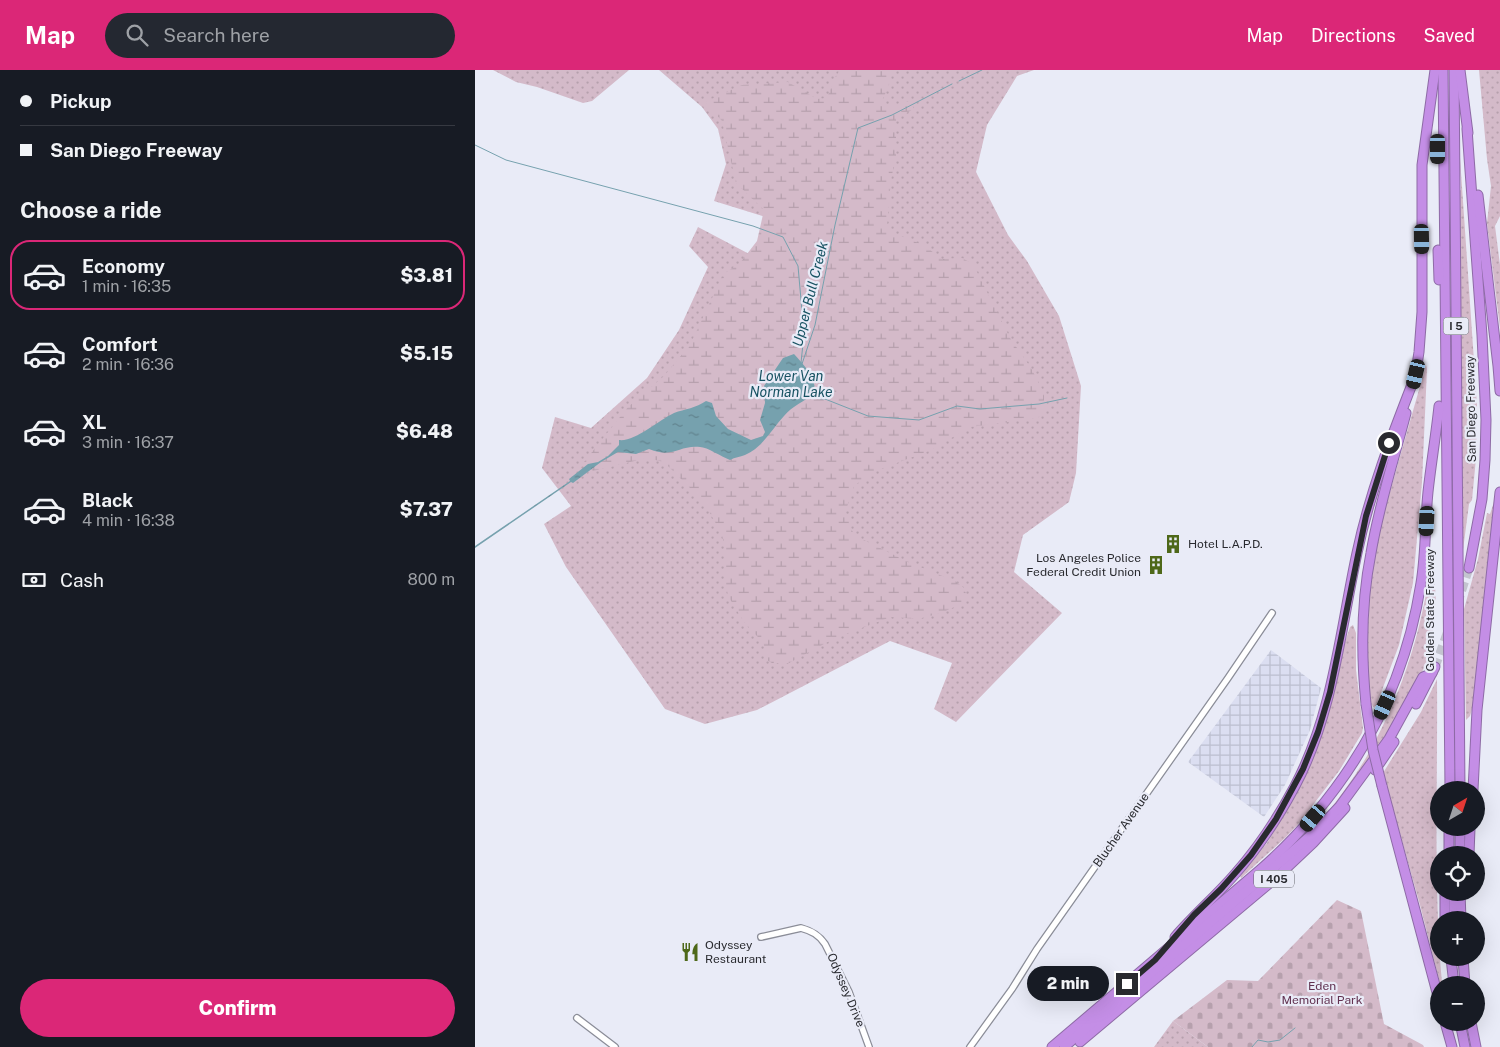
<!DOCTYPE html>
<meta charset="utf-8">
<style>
:root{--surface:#171b24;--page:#242831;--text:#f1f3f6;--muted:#9ea1a6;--line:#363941;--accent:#db2777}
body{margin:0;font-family:"Public Sans",sans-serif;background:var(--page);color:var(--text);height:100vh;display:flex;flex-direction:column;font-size:19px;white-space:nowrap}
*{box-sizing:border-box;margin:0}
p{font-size:16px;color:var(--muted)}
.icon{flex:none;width:28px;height:28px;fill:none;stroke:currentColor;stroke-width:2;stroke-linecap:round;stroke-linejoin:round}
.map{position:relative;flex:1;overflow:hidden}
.sheet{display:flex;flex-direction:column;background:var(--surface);width:475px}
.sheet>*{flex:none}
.banner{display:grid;align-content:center;height:110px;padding:0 20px;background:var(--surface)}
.needle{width:32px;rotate:39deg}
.tools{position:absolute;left:955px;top:711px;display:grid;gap:10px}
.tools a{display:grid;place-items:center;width:55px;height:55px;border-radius:50%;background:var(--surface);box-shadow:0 5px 20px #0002;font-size:25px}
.end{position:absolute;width:22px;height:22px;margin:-11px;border:6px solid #292a2f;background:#fff;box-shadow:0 0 0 2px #fff}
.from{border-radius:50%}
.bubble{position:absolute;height:35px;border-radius:18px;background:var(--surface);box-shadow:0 5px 20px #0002;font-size:16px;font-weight:800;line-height:35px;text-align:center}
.car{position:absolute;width:15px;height:30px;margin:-15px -8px;border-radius:6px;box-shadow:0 0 4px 1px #0007;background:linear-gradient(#222 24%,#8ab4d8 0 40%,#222 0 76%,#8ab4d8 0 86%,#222 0)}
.banner b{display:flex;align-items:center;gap:18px;height:48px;font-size:19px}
.banner b+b{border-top:1px solid var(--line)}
.banner i{width:12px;height:12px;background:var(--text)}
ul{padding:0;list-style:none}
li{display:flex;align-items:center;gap:15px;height:70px;margin:0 10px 8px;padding:0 10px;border:2px solid transparent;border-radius:20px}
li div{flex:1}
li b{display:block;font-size:19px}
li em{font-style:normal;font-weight:800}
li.on{border-color:var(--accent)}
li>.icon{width:45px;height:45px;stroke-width:1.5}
h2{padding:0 20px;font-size:22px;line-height:60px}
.pay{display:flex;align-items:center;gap:12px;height:55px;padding:0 20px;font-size:19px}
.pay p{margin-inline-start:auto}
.action{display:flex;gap:10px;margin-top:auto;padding:10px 20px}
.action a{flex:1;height:58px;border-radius:30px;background:var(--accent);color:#fff;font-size:20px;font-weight:800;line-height:58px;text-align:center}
header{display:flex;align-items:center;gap:30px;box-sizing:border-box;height:70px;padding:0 25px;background:var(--accent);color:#fff}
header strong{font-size:24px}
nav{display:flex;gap:28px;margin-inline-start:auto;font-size:18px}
.search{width:350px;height:45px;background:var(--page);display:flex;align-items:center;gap:12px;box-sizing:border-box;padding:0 18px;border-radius:28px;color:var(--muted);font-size:19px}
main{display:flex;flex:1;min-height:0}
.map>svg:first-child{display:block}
.industrial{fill:url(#industrial-grid)}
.grass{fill:url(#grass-dots)}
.wetland{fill:url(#wetland-marsh)}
.cemetery{fill:url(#cemetery-stones)}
.water{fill:url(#water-ripples)}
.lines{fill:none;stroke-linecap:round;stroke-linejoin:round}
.stream{stroke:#76a1ae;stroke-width:1}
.highway-tunnel{stroke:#c3c4cf;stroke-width:9;stroke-dasharray:9 4.5;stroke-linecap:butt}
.minor-casing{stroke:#8b8d98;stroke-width:8}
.highway-casing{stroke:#8e6ba6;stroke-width:11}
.minor{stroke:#fff;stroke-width:5.5}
.highway{stroke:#c48ee6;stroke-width:9}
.highway-bridge-casing{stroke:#8e6ba6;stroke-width:11;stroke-linecap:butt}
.highway-bridge{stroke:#c48ee6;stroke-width:9}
.route{stroke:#292a2f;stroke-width:6}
.labels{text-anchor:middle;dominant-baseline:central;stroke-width:4.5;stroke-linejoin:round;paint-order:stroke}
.shield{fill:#e9ebf7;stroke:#63646b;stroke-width:1}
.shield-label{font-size:11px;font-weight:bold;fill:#292a2f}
.street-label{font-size:12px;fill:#292a2f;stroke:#e9ebf7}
.poi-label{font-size:12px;fill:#292a2f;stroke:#e9ebf7;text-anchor:start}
.park-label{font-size:12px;fill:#623251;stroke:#e9ebf7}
.water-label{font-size:14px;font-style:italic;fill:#175262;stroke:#e9ebf7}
</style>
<header>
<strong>Map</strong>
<div class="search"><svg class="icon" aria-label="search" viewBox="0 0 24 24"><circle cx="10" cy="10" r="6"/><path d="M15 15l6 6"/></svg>Search here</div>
<nav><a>Map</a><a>Directions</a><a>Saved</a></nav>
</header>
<main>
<section class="sheet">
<div class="banner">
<b><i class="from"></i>Pickup</b>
<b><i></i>San Diego Freeway</b>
</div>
<h2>Choose a ride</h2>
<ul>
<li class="on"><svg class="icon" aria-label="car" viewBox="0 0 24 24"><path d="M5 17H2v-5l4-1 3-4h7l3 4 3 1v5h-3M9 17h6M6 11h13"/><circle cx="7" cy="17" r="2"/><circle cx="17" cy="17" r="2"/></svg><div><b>Economy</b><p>1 min · 16:35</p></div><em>$3.81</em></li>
<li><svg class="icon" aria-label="car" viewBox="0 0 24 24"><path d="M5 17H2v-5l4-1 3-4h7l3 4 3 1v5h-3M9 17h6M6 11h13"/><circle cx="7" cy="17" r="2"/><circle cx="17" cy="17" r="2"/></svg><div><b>Comfort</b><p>2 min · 16:36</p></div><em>$5.15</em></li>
<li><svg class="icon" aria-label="car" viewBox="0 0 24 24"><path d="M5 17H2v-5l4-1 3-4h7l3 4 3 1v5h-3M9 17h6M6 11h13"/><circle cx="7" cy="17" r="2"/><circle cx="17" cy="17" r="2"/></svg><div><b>XL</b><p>3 min · 16:37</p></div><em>$6.48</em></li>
<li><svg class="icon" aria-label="car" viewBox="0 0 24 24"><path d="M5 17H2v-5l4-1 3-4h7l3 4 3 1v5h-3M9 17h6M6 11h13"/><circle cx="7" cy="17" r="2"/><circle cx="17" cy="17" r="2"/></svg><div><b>Black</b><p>4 min · 16:38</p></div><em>$7.37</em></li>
</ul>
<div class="pay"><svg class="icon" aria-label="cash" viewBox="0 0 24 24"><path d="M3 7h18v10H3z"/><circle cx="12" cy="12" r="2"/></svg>Cash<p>800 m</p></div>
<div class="action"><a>Confirm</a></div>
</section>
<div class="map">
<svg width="1025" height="977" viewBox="0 0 1025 977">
<defs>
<pattern id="industrial-grid" width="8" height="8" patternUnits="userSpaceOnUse" patternTransform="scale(1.25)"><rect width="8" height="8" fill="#dbdef1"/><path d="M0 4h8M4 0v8" fill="none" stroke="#bcbfcf"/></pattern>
<pattern id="grass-dots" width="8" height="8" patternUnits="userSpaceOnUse" patternTransform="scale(1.25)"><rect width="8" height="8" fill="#d4bac9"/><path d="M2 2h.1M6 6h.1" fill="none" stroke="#b6a0ad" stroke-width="1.8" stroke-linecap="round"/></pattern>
<pattern id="wetland-marsh" width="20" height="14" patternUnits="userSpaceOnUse" patternTransform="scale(1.25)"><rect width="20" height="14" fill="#d4bac9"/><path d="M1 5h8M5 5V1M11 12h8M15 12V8" fill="none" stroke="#b6a0ad"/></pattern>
<pattern id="cemetery-stones" width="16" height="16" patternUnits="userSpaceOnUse" patternTransform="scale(1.25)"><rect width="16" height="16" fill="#d4bac9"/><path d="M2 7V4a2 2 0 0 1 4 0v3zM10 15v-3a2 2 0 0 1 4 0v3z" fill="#b6a0ad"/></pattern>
<pattern id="water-ripples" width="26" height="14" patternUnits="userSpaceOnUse" patternTransform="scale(1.25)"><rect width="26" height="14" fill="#76a1ae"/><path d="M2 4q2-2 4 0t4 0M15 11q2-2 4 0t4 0" fill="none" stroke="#61838e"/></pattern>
</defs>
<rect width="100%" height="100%" fill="#e9ebf7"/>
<path class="industrial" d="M796 580 846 618 835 660 810 715 789 747 713 692Z"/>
<g class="grass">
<path d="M18 0H154L117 31 108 33 62 17 41 12Z"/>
<path d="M184 0H559L542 6 512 55 501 102 533 165 552 191 584 246 606 316 601 403 594 432 548 465 539 502 587 543 481 652 459 639 477 593 415 571 282 640 230 654 190 639 91 497 69 454 96 436 67 398 80 347 116 358 172 308 204 260 233 197 214 176 223 157 278 186 291 147 239 131 251 94 243 59 227 37Z"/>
<path d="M1004 0H1025V146L1020 156 1025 195V258L1012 153 1016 116 1012 89Z"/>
<path d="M984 73 1002 335 1001 388 997 430 994 434 988 480 984 121 986 120Z"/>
<path d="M951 295 952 299 947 412 938 513 924 575 901 636 898 637 894 629 893 620 892 575 893 534 899 485 911 436Z"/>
<path d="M1019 432 1013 500 998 636 995 646 991 650 989 539 1003 489 1012 443 1015 444Z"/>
<path d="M958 481 961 532 958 548V573L951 594 929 638 882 711 844 754C861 732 878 710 892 686 930 619 948 556 958 481Z"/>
<path d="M878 555 881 563V600L888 658 887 663 864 701 834 740 835 742 810 768 766 808 765 806 792 773 807 748 843 675 857 628 866 584 875 557Z"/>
<path d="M962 609C963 709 958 815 967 913H965L945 835 908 703 946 642Z"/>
<path d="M698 951 733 977H679Z"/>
</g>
<path class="wetland" d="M365 0H417L414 15 406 33 413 36 435 31 439 39 421 48V87L416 109 412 156 417 164C437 168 451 176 467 189L487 188 498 194 535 268 556 298 569 323V341L563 348 495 357 456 380 398 402 379 416 370 443 379 465 435 493 480 511 489 518 492 527 486 534 466 543 443 549 416 547 360 568 314 593H297L290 589 289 575 284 568 271 555 253 526 250 508 251 488 247 464 228 431 189 392 172 388 118 401 109 392 153 337 189 306 215 275 236 230 250 203 265 193 282 171 289 140 261 113 247 51 230 32 267 15 313 12 342 29 352 28 359 9Z"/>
<path class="cemetery" d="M862 830 886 841 909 954 948 975 949 977H733L698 951 752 910 783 911Z"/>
<path class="water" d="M319 284C329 295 341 307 340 323 330 331 317 336 309 346 297 359 287 378 270 385 265 387 260 387 255 390 247 387 232 377 225 377 203 375 199 389 174 379L161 384 143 382 126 392 98 413 96 412 0 478V476L95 411 94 409 113 394 123 392 133 386 144 375V370C160 372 184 350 199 343 210 339 221 338 231 331L237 333 241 346 253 359 276 370 288 366 290 362 285 350 290 333 289 316 308 288Z"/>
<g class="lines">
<g class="stream">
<path d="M484 11 507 0"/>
<path d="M0 75 31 90 278 156 308 167 323 196 329 264 326 293"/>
<path d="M327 294 340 255 360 155 383 58 417 45 477 14"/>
<path d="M335 328 350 329 393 346 444 350 482 336 505 339 564 334 592 328"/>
<path d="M777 977 783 970 793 972 805 970 820 958"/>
</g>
<path class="highway-tunnel" d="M960 597 977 550 994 498"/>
<g class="minor-casing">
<g id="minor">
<path d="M286 867 326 858C337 861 344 865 350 874L374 922 394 977"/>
<path d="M102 948 140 977"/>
<path d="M495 977 537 919 562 879 753 608 797 543"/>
</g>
</g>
<g class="highway-casing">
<g id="highway">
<path d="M968 0 975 720"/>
<path d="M979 0 985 720"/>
<path d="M985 0 993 63"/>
<path d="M992 59 1007 265 1011 350 1010 390 1007 429 994 498"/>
<path d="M1003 125 1023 296 1025 321"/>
<path d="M963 180 964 210"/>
<path d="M940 308 944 282 947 242V95L960 0"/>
<path d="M891 634C886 584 886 533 896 483 904 435 919 389 931 343"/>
<path d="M941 634 960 597"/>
<path d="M900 700 919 672"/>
<path d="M907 716 964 930"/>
<path d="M998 720 1002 640 1025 422"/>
<path d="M974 758V785"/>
<path d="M985 758V785"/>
<path d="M994 785 995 758"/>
<path d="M970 822V850"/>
<path d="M979 822V850"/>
<path d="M985 822 986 850"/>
<path d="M700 867C719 845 741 826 760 804 784 777 803 748 820 716 858 644 865 562 882 483 895 421 918 363 941 304"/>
<path d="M976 888 979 915"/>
<path d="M988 888 990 915"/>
<path d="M970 952 977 977"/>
<path d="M985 952 990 977"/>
<path d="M996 952 1001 977"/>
<path d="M605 972 803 806 838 773 870 738"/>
<path d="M577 977 785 800C872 723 928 628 946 513 951 483 950 452 953 422 956 394 961 365 964 336"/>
<path d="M589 977 793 803 844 758 865 736 914 669 948 607 957 603"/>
</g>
</g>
<use href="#minor" class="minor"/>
<use href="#highway" class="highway"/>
<g class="highway-bridge-casing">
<path id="highway-bridge" d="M891 634 898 680 907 716"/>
</g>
<use href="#highway-bridge" class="highway-bridge"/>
</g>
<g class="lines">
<path class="route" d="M652 914 680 890 719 845 746 819 776 785 801 749 828 699 843 662 855 622 891 446 914 373"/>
</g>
<defs>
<g id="building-bare" transform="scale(1.5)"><path d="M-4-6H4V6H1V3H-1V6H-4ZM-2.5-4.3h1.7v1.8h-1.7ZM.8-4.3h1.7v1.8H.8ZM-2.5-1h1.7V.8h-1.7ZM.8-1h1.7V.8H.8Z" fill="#4e6819" stroke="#e9ebf7" stroke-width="2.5" paint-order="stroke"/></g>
<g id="restaurant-bare" transform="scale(1.5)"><path d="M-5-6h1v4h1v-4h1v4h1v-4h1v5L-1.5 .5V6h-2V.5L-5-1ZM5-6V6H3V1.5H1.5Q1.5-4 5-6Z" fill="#4e6819" stroke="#e9ebf7" stroke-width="2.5" paint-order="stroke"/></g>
</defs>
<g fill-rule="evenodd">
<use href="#building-bare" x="698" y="474"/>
<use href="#building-bare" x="681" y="495"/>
<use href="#restaurant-bare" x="215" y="882"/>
</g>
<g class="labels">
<g class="shield">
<rect x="968.5" y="247.5" width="25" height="17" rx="4"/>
<rect x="779" y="800.5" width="40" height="17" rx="4"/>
</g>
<g class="shield-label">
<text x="981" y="256">I 5</text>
<text x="799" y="809">I 405</text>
</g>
<g class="street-label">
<text transform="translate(996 339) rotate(-91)">San Diego Freeway</text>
<text transform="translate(955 540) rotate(-90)">Golden State Freeway</text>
<text transform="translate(646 760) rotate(-55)">Blucher Avenue</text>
<text transform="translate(371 920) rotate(67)">Odyssey Drive</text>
</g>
<g class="poi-label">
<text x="713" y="474">Hotel L.A.P.D.</text>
<text x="666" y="488" text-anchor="end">Los Angeles Police<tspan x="666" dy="14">Federal Credit Union</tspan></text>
<text x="230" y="875">Odyssey<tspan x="230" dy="14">Restaurant</tspan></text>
</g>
<g class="park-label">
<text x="847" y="916">Eden<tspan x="847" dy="14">Memorial Park</tspan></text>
</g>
<g class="water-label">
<text transform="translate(335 224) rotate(-76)">Upper Bull Creek</text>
<text x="316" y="306">Lower Van<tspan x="316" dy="16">Norman Lake</tspan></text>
</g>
</g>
</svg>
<div class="tools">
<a><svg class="needle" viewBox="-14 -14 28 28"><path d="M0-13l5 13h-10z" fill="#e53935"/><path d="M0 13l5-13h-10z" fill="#9ea1a6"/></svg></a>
<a><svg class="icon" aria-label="locate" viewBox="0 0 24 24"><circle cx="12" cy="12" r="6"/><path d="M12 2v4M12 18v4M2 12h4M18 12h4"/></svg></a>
<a>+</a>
<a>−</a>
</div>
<i class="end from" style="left:914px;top:373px"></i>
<i class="end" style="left:652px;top:914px"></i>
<div class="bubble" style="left:552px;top:896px;width:82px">2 min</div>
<i class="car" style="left:963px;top:79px;rotate:180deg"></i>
<i class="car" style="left:947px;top:169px;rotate:179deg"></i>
<i class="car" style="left:941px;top:304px;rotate:193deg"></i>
<i class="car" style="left:952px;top:451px;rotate:183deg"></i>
<i class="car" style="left:910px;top:635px;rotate:204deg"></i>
<i class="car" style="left:838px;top:748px;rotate:220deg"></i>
</div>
</main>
